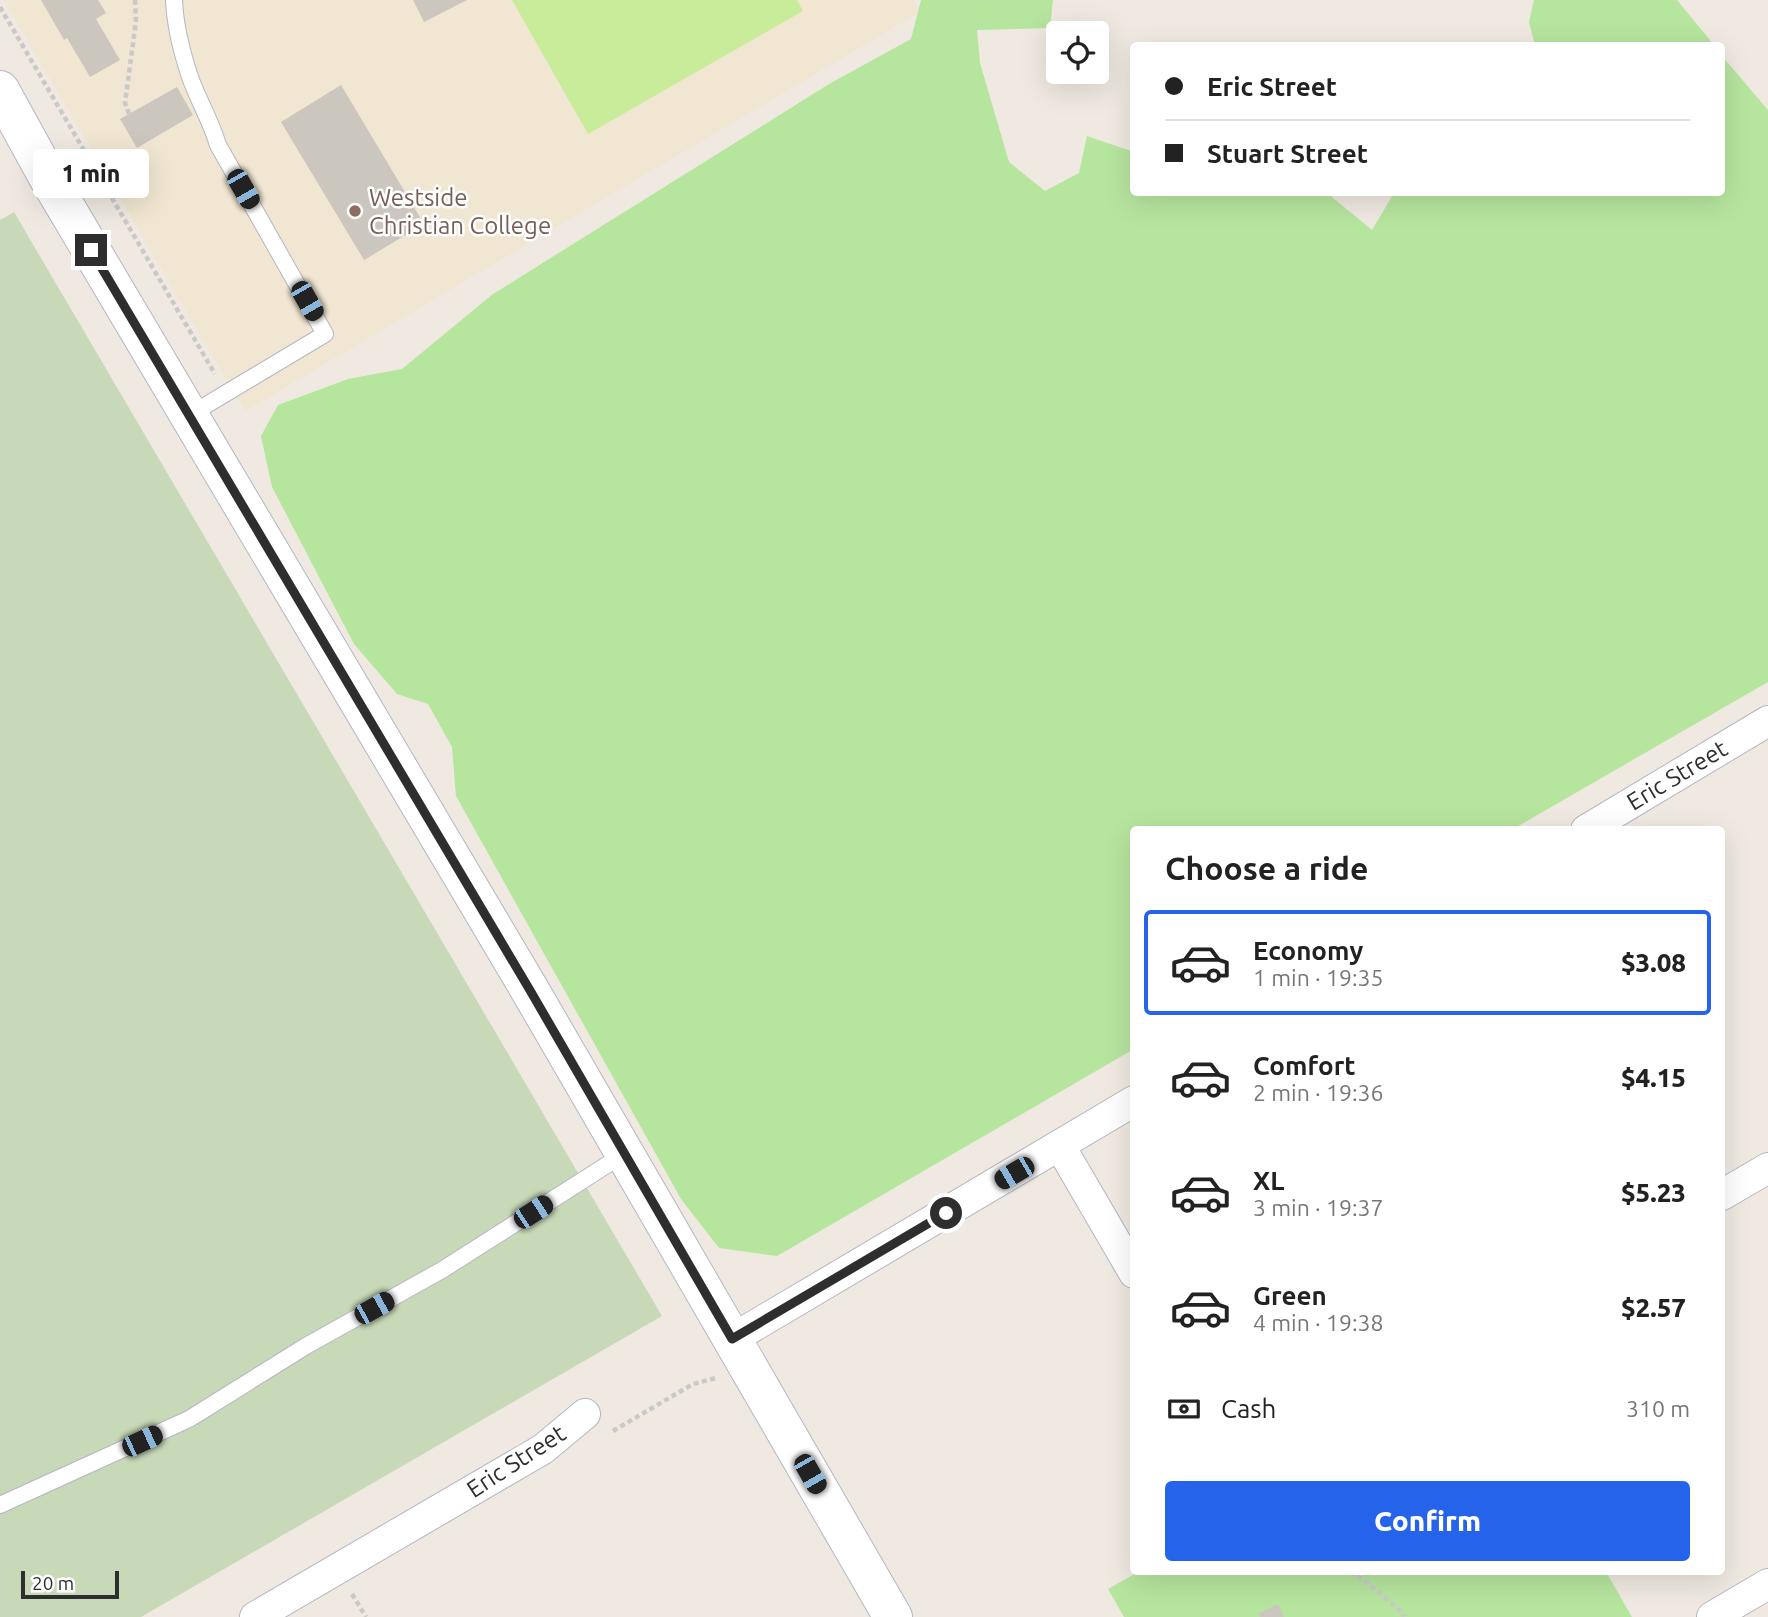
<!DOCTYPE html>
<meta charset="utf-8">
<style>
:root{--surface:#fff;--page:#f2f2f2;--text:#222;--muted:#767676;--line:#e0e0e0;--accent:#2563eb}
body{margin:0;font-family:Ubuntu,sans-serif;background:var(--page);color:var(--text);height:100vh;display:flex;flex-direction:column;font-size:26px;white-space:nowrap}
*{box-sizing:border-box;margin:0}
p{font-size:23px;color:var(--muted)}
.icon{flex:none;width:38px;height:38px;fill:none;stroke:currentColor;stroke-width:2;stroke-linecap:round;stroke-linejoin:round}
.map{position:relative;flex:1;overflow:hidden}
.side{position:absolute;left:1130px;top:826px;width:595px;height:749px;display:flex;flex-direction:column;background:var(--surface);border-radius:7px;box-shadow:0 7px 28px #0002}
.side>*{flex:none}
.hud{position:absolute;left:1130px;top:42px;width:595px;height:154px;border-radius:7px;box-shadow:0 7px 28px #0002;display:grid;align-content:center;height:154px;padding:0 35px;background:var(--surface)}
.controls{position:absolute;left:1046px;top:21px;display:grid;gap:14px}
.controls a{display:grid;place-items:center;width:63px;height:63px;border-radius:7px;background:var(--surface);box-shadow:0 7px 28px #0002;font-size:35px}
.scale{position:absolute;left:21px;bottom:18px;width:98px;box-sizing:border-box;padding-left:7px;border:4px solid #2e2e2e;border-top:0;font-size:19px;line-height:24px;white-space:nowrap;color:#2e2e2e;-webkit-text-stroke:5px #fff;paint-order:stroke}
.end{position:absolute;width:32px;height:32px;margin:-16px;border:9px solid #2e2e2e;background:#fff;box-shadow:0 0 0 4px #fff}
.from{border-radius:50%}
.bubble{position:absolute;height:49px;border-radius:7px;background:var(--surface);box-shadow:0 7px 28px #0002;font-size:23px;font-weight:800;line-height:49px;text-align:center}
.car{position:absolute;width:21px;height:42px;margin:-21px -10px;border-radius:9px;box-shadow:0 0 5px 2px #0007;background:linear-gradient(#222 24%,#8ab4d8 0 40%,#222 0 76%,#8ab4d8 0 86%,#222 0)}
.hud b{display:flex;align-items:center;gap:24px;height:66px;font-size:26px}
.hud b+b{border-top:2px solid var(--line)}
.hud i{width:18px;height:18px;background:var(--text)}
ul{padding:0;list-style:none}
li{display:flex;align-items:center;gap:21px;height:105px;margin:0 14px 10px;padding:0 21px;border:4px solid transparent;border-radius:7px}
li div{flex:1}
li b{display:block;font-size:26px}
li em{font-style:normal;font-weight:800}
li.selected{border-color:var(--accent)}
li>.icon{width:63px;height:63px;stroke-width:1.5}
h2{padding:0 35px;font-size:32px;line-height:84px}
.pay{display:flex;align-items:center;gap:18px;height:77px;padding:0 35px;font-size:26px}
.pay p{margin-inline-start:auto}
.action{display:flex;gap:14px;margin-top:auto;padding:14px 35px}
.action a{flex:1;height:80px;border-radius:7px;background:var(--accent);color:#fff;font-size:28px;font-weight:800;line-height:80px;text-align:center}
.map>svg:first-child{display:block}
.education{fill:#f0e6d1}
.green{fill:#b6e59e}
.cemetery{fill:#c8d9b8}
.pitch{fill:#c9ec9a}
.building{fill:#cbc7bf}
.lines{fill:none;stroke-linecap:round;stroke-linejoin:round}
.service-casing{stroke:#b4b7c1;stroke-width:18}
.minor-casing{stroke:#b4b7c1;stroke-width:32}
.tertiary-casing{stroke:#b4b7c1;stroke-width:40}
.path{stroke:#c9c9c9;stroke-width:4.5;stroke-dasharray:5 3.5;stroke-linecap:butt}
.service{stroke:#fff;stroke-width:16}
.minor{stroke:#fff;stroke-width:30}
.tertiary{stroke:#fff;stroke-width:38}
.route{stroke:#2e2e2e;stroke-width:9}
.education-dot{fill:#8d6e63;stroke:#fff;stroke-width:2.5}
.labels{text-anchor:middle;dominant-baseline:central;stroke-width:5;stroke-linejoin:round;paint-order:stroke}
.education-label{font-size:24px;fill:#785e54;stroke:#fff;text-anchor:start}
.street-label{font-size:24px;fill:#2e2e2e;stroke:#fff}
</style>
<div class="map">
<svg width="1768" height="1617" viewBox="0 0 1768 1617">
<rect width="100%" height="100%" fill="#efe9e1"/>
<path class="education" d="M4 0H913L920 12 245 411Z"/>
<g class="green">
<path d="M921 0H1053L1050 28 977 30 980 63 1009 162 1045 191 1079 173 1087 136 1134 152V192L1327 193 1372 230 1394 193 1722 192V56L1768 110V682L1513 829 1134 830V1049L777 1256 719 1248 681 1199 456 796 452 747 428 704 397 694 354 644 272 487 261 436 278 405 348 379 402 369 493 294 829 84 911 39Z"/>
<path d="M1534 0H1677L1714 45H1535L1529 22Z"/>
<path d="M1138 1572H1606L1632 1617H1124L1108 1589Z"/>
</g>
<path class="cemetery" d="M14 212 662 1316 141 1617H0V220Z"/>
<path class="pitch" d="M512 0H797L803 11 588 134Z"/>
<g class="building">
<path d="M41 0H98L106 13 96 19 120 60 90 77 67 38 64 40Z"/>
<path d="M413 0H467L424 22Z"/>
<path d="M341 85 424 224 364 260 281 122Z"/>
<path d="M177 87 193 115 137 148 120 119Z"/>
<path d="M1278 1604 1284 1617H1260L1259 1613Z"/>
</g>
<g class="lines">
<g class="service-casing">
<g id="service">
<path d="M174 0C175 25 182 53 190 77 198 100 211 121 218 145L325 334 188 416"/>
<path d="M0 1505 189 1419 306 1346 442 1270 624 1154"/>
</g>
</g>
<g class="minor-casing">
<g id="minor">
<path d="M1586 830 1768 721"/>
<path d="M1060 1146 1134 1273"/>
<path d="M1722 1195 1768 1168"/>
<path d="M732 1339 1134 1101"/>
<path d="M255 1617 543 1449 585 1414"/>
<path d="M1712 1617 1768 1584"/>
</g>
</g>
<g class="tertiary-casing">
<path id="tertiary" d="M0 90 49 179 531 992 893 1617"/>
</g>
<g class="path">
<path d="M0 7 215 374"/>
<path d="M129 114 125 103 136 21 135 0"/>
<path d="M613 1431 693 1384 716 1378"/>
<path d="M1350 1572 1364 1580 1402 1612 1404 1617"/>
<path d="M352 1594 366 1617"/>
</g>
<use href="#service" class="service"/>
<use href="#minor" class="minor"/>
<use href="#tertiary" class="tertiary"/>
</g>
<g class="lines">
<path class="route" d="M91 250 531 992 732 1339 946 1213"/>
</g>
<circle class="education-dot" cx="355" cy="211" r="7"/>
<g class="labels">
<g class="education-label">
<text x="369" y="197">Westside<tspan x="369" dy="28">Christian College</tspan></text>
</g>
<g class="street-label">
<text transform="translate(1677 775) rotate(-31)">Eric Street</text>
<text transform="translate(516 1461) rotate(-33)">Eric Street</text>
</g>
</g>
</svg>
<div class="controls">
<a><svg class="icon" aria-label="locate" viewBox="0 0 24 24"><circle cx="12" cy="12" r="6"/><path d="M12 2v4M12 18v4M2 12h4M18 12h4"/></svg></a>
</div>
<div class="scale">20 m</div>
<i class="end from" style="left:946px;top:1213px"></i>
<i class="end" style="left:91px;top:250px"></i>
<div class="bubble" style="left:33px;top:149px;width:116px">1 min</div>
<i class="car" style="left:243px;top:189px;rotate:150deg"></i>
<i class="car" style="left:307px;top:301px;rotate:150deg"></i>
<i class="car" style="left:1014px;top:1173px;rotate:240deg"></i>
<i class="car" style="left:533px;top:1212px;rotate:57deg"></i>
<i class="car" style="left:374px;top:1308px;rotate:61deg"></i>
<i class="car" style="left:142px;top:1441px;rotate:65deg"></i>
<i class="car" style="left:810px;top:1474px;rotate:150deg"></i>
<div class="hud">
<b><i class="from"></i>Eric Street</b>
<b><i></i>Stuart Street</b>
</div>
<section class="side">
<h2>Choose a ride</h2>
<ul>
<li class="selected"><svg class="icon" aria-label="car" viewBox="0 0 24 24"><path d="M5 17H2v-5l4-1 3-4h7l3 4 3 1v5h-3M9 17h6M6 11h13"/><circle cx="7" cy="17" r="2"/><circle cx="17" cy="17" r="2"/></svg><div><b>Economy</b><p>1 min · 19:35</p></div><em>$3.08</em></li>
<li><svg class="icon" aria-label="car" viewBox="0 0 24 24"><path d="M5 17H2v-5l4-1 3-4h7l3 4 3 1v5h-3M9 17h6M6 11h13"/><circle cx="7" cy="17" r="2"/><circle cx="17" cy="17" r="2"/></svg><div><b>Comfort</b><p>2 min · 19:36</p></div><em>$4.15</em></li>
<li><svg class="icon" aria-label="car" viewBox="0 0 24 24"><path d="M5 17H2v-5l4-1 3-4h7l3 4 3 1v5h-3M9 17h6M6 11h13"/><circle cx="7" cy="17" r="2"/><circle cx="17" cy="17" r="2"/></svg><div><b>XL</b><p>3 min · 19:37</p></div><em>$5.23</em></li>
<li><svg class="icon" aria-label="car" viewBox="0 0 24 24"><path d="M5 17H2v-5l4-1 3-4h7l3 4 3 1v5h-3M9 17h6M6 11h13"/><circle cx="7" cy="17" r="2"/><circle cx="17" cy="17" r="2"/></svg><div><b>Green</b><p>4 min · 19:38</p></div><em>$2.57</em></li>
</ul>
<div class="pay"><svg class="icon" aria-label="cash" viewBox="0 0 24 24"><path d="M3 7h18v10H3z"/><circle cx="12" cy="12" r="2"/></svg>Cash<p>310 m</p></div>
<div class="action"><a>Confirm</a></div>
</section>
</div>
